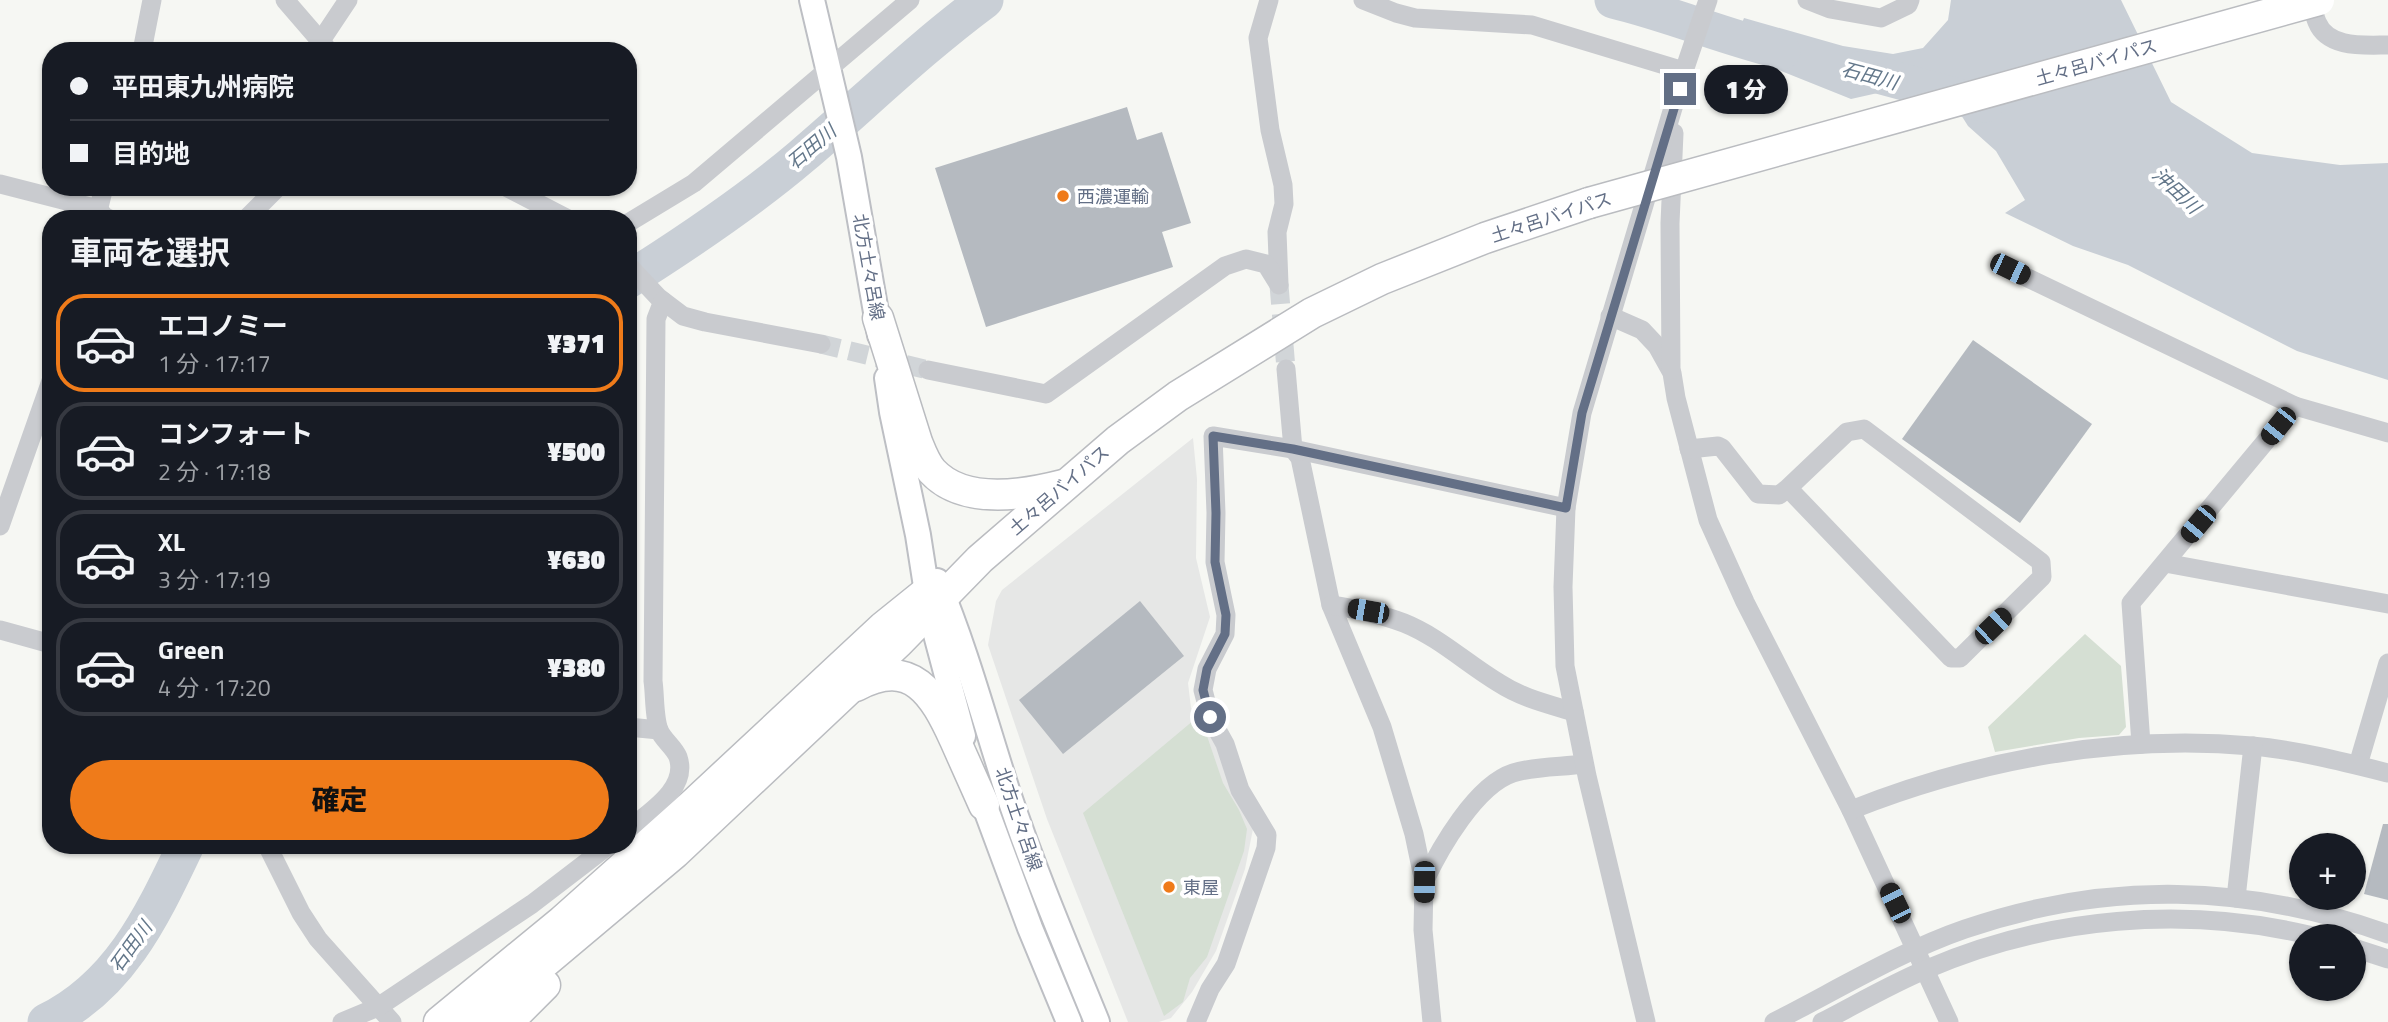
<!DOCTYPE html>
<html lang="ja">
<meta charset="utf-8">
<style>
:root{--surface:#171b24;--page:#242831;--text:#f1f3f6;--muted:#9ea1a6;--line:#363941;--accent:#ef7b1a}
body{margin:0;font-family:"Titillium Web","Noto Sans JP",sans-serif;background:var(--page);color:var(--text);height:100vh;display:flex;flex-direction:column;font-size:26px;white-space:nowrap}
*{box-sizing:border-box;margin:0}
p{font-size:23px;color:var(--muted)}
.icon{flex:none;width:38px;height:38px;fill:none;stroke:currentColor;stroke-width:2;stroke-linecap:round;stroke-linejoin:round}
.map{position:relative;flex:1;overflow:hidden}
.panel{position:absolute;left:42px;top:210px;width:595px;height:644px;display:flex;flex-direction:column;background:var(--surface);border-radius:28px;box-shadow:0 2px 5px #0004}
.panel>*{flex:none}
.top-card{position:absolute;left:42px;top:42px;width:595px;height:154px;border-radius:28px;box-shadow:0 2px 5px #0004;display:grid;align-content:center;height:154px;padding:0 28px;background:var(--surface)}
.tools{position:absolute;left:2289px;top:833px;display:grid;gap:14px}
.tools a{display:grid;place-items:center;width:77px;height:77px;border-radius:50%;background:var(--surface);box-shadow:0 2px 5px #0004;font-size:35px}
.end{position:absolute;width:32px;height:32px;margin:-16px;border:9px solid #636f86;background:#fff;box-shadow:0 0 0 4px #fff}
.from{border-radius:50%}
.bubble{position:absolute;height:49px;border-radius:24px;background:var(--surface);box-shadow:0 2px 5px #0004;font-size:23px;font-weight:800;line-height:49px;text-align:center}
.car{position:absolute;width:21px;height:42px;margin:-21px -10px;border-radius:9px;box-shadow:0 0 5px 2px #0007;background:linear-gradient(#222 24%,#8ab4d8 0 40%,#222 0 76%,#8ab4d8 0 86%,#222 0)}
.top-card b{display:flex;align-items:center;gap:24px;height:66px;font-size:26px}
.top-card b+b{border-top:2px solid var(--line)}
.top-card i{width:18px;height:18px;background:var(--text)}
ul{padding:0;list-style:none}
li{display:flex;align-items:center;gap:21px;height:98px;margin:0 14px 10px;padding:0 14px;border:4px solid var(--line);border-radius:28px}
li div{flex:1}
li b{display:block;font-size:26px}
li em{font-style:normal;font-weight:800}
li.current{border-color:var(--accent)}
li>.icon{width:63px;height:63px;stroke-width:1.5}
h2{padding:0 28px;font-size:32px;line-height:84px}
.action{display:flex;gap:14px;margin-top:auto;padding:14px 28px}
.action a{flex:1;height:80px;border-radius:42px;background:var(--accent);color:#111;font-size:28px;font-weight:800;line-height:80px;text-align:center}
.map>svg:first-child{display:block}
.built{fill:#e6e7e6}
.green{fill:#d5dfd3}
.water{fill:#c9cfd6}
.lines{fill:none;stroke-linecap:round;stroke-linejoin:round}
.river{stroke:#c9cfd6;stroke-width:37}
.building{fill:#b5bac0}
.minor-tunnel{stroke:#d1d5d8;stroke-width:19;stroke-dasharray:19 10;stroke-linecap:butt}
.major-casing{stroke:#bdbfc4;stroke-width:28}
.highway-casing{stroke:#babcc0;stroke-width:33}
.minor{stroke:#c9cbcf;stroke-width:19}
.major{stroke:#fff;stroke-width:24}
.highway{stroke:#fff;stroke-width:30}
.highway-bridge-casing{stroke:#babcc0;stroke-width:33;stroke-linecap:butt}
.highway-bridge{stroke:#fff;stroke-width:30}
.route{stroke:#636f86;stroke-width:9}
.poi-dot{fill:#ef7b1a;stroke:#fff;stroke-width:2.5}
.labels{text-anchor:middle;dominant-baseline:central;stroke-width:7;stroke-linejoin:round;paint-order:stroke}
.street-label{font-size:18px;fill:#636f86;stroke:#fff}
.poi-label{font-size:18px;fill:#636f86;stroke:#fff;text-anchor:start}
.water-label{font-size:19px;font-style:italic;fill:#63778a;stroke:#fff}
</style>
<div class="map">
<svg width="2388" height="1022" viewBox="0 0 2388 1022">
<rect width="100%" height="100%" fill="#f6f7f3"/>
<path class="built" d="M1193 438 1197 479 1196 558 1210 617 1188 683 1191 708 1203 723 1215 744 1253 829 1245 869 1216 951 1192 992 1171 1018 1159 1022H1128L1047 819 988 645 996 601 1002 590Z"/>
<g class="green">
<path d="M2085 634 2121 666 2126 727 2119 735 2079 738 1995 752 1988 727Z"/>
<path d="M1194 720 1207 736 1223 783 1239 810 1247 829 1244 851 1207 957 1190 978 1183 1002 1164 1016 1083 813Z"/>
</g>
<path class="water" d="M1951 0H2121L2171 102 2252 153 2340 165 2388 163V380L2297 351 2128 265 2073 246 2005 213 2025 200 1996 151 1968 126 1936 75 1926 73 1891 90 1851 99 1731 51 1744 18 1843 46 1893 54 1923 48 1948 20Z"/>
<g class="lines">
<g class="river">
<path d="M1613 0C1671 14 1724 37 1782 51"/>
<path d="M1859 70 1985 104"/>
<path d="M628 280C688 242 748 202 802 156 863 104 920 48 985 0"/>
<path d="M46 1022C120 986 152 916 186 845"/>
</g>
</g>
<g class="building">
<path d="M1127 107 1137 140 1162 132 1191 223 1162 232 1173 267 986 327 935 168Z"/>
<path d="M1973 340 2092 424 2020 523 1902 439Z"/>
<path d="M1140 601 1184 656 1063 754 1019 700Z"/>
<path d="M2383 824H2388V900L2364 894Z"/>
</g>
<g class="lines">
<g class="minor-tunnel">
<path d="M1279 285 1286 369"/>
<path d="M821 344 928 370"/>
</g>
<g class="major-casing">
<g id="major">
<path d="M812 0 849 157 880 335"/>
<path d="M887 378 892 412 918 535 930 612 963 736"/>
<path d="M937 581C966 650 985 722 1008 793 1034 871 1066 946 1097 1022"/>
<path d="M978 788 1030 928 1069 1022"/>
</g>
</g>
<g class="highway-casing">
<g id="highway">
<path d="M878 318 917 442C921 452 925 463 932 471 963 505 1024 495 1063 485"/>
<path d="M856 686C912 656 934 694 955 740 965 762 974 783 984 805"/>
<path d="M439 1022 562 921 691 806 883 627 924 594"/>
<path d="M474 1022 675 853 899 642 980 559 1118 440 1178 396 1312 313 1382 279 1485 238 1589 203"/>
<path d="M508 1022 545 985"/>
</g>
</g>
<g class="minor">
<path d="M285 0 329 51"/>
<path d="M1269 0 1258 38 1270 130 1283 185 1284 204 1277 232 1279 284"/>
<path d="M1363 0 1396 13 1415 18 1532 25 1684 71"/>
<path d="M1807 0 1830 9 1881 18 1908 5 1910 0"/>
<path d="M2312 0C2313 7 2314 15 2317 22 2328 49 2365 45 2388 45"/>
<path d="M320 42 348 0"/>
<path d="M142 51 152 0"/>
<path d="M0 184 98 209 105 217 110 219"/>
<path d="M506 187 568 219"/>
<path d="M96 219 104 187"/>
<path d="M246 219 278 187"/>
<path d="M628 223 694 183 910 0"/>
<path d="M628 265 658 297 683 316 705 322 821 344"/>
<path d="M2009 269 2295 406 2388 433"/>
<path d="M1610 316 1642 330 1657 346 1672 373 1676 398 1708 520 1745 602 1851 810 1949 1022"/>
<path d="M1286 369 1293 449 1300 458 1331 605 1382 727 1414 834 1424 882 1423 930 1432 1022"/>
<path d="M1671 369 1670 223 1674 133"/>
<path d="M928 370 1046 394 1225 266 1246 259 1266 264 1279 285"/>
<path d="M1689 449 1718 446 1722 448 1758 494 1779 495 1788 488 1951 658H1960L2042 577 2041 562 1864 429 1847 432 1788 488"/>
<path d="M0 526 51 381"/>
<path d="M2165 563 2388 604"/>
<path d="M1331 605C1356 609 1380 614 1404 623 1439 637 1467 664 1499 683 1522 698 1548 704 1574 712"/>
<path d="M0 630 51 644"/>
<path d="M628 727 659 730"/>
<path d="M2141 744 2131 603 2295 406"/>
<path d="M2358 765 2388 663"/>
<path d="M1851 810C1977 760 2116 734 2252 746 2297 750 2344 762 2388 773"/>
<path d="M628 830C648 813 689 789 678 757 674 747 663 740 659 730 654 718 655 694 653 681L656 319 663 301"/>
<path d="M267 845 301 913 318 939 392 1022"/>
<path d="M1424 882C1440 848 1476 785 1513 773 1535 766 1562 767 1584 764"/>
<path d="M2236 898 2253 746"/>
<path d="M2354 948 2388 959"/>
<path d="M342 1022 378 1007 532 904 609 845"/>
<path d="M1196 1022 1210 989 1226 964 1266 848 1267 835 1240 790 1225 744 1210 717 1203 690 1207 669 1225 634 1226 615 1215 562 1216 513 1213 436 1293 449 1566 508"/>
<path d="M1646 1022 1587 776 1565 666 1563 587 1566 508 1582 413 1684 71 1708 0"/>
<path d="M1774 1022C1835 991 1901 951 1965 929 2108 880 2247 884 2388 934"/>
<path d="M1822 1022C1857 1004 1891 984 1927 969 2048 917 2185 905 2313 936"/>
</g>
<use href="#major" class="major"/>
<use href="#highway" class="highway"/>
<g class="highway-bridge-casing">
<path id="highway-bridge" d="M1589 203 2319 0"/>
</g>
<use href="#highway-bridge" class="highway-bridge"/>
</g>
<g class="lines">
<path class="route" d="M1210 717 1203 690 1207 669 1225 634 1226 615 1215 562 1216 513 1213 436 1293 449 1566 508 1582 413 1680 89"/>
</g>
<g class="poi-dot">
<circle cx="1063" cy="196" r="7"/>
<circle cx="1169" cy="887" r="7"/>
</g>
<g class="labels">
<g class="street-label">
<text transform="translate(2096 62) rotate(-16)">土々呂バイパス</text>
<text transform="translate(1551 217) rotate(-18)">土々呂バイパス</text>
<text transform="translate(869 267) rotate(80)">北方土々呂線</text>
<text transform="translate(1059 490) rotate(-41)">土々呂バイパス</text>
<text transform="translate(1019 819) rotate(71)">北方土々呂線</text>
</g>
<g class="poi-label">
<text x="1077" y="196">西濃運輸</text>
<text x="1183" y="887">東屋</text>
</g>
<g class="water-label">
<text transform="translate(1870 75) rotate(15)">石田川</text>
<text transform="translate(811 146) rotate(-40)">石田川</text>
<text transform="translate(2177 190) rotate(43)">沖田川</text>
<text transform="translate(130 946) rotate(-54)">石田川</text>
</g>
</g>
</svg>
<div class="tools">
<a>+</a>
<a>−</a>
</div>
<i class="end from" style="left:1210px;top:717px"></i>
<i class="end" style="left:1680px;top:89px"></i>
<div class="bubble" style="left:1704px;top:65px;width:84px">1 分</div>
<i class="car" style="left:2010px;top:269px;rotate:116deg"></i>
<i class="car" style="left:2278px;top:426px;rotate:219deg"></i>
<i class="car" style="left:2198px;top:524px;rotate:220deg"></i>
<i class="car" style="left:1368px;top:611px;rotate:280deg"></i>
<i class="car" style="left:1993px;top:626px;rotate:46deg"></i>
<i class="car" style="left:1424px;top:882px;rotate:181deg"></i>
<i class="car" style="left:1895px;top:903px;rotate:334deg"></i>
<div class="top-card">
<b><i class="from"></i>平田東九州病院</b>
<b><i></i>目的地</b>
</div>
<section class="panel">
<h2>車両を選択</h2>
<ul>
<li class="current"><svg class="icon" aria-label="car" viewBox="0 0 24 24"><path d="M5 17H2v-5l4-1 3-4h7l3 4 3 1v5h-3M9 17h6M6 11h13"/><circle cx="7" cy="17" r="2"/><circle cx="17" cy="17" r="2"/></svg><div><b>エコノミー</b><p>1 分 · 17:17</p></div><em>¥371</em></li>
<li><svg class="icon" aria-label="car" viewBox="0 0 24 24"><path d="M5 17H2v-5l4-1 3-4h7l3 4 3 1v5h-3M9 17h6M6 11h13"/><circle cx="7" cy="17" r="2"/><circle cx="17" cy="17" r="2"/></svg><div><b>コンフォート</b><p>2 分 · 17:18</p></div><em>¥500</em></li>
<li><svg class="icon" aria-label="car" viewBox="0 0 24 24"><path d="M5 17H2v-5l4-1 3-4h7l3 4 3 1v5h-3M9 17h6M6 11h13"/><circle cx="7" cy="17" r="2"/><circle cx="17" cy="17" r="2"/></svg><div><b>XL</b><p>3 分 · 17:19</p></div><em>¥630</em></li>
<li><svg class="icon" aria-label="car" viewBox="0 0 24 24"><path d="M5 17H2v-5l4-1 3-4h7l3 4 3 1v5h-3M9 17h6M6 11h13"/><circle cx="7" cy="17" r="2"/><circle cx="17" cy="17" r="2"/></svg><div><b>Green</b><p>4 分 · 17:20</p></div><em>¥380</em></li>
</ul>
<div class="action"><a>確定</a></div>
</section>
</div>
